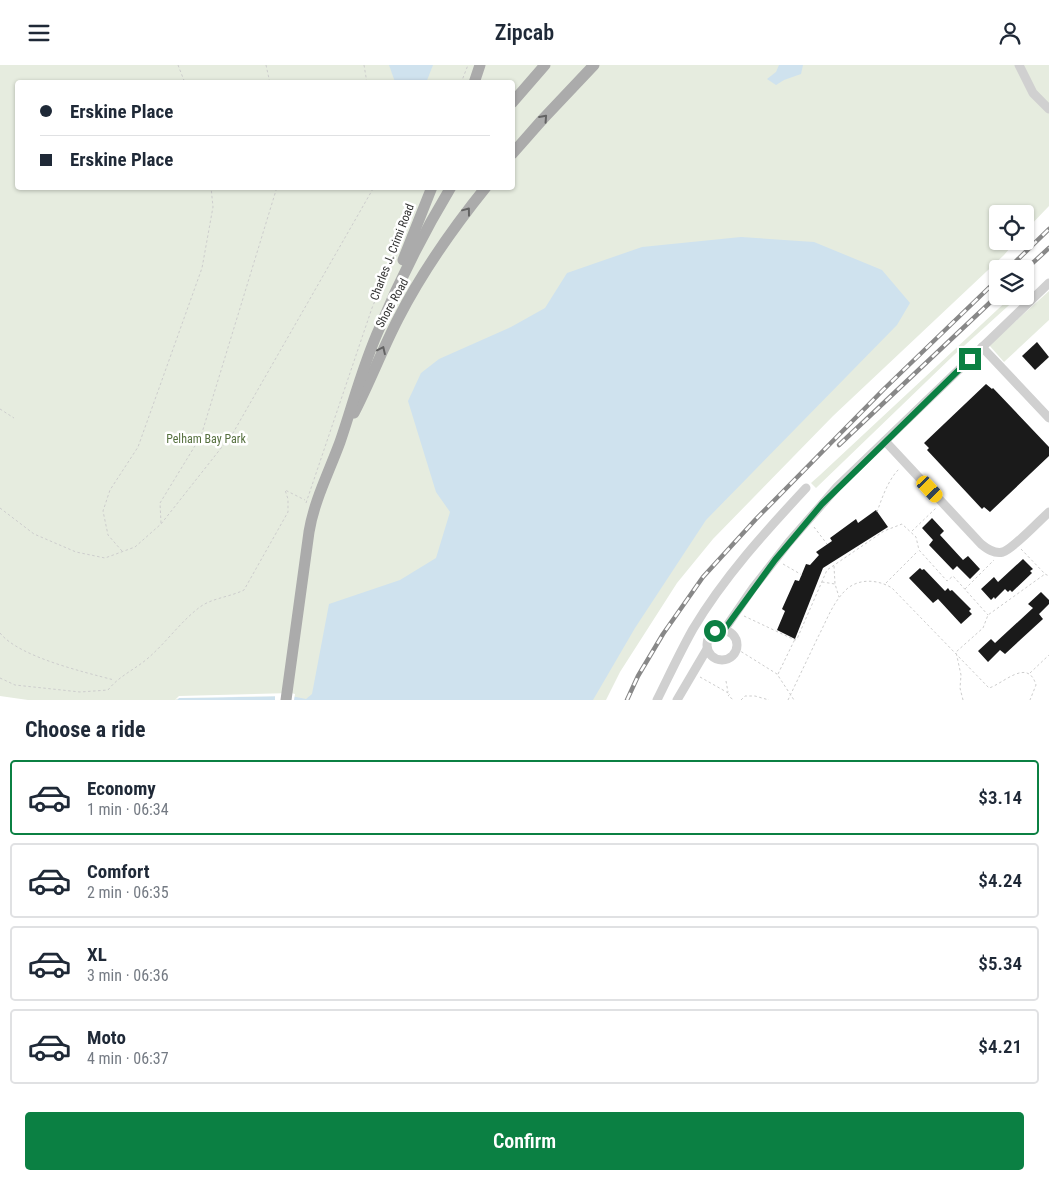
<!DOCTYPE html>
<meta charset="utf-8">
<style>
:root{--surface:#fff;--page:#f6f6f7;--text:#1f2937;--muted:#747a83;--line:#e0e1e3;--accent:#0b8043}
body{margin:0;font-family:"Roboto Condensed",sans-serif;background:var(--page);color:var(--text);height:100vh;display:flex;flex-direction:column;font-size:19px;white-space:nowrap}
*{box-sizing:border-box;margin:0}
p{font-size:16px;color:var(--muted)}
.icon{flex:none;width:28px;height:28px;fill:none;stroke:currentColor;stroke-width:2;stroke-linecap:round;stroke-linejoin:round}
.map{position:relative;height:635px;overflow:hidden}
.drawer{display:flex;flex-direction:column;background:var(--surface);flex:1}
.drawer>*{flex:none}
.hud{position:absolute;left:15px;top:15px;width:500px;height:110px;border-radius:5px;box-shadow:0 1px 4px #0004;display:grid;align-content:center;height:110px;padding:0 25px;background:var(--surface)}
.buttons{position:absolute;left:989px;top:140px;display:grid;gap:10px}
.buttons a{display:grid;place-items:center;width:45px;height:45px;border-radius:5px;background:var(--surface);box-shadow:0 1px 4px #0004;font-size:25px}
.end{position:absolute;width:22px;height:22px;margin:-11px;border:6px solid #0b8043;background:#fff;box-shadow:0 0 0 2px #fff}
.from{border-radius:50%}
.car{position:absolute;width:15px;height:30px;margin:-15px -8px;border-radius:6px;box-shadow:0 0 4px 1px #0007;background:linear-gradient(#f5c518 24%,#345 0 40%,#f5c518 0 76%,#345 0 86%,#f5c518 0)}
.hud b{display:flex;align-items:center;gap:18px;height:48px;font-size:19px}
.hud b+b{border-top:1px solid var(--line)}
.hud i{width:12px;height:12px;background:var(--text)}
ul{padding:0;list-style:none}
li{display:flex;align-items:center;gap:15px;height:75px;margin:0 10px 8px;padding:0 15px;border:2px solid var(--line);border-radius:5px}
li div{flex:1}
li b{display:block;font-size:19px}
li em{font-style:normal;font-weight:600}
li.selected{border-color:var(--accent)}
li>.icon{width:45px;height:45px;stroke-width:1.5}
h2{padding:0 25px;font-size:22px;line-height:60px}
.cta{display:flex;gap:10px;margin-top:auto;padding:10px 25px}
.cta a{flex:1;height:58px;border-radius:5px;background:var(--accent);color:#fff;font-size:20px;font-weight:600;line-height:58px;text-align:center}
header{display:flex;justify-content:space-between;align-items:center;height:65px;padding:0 25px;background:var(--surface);font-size:22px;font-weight:600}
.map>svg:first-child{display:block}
.green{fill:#e6ecdf;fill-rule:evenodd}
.water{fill:#cfe2ee}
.pier{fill:#fff}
.building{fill:#1a1a1a}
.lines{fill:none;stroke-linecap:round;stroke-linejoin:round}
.path{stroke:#cdcdcd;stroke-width:1;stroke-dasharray:2.5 2.5;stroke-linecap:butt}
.minor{stroke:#d0d0d0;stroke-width:9}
.major{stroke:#ababab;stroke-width:11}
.rail-casing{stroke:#888;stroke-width:4.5}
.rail{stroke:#fff;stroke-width:2.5;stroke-dasharray:8;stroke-linecap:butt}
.oneway{stroke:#636363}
.route{stroke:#0b8043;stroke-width:6}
.labels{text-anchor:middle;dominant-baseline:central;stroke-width:5;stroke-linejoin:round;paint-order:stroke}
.street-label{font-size:12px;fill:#333;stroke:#fff}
.park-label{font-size:12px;fill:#56703f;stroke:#fff}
</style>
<header><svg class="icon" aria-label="menu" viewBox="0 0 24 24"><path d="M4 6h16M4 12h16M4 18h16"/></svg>Zipcab<svg class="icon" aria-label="person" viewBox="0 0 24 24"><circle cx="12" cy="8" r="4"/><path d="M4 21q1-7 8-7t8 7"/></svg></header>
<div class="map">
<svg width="1049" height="635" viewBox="0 0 1049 635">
<rect width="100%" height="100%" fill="#fff"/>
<g class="green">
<path d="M0 0H1049V141L1025 166V149H998V176H1016L1004 190 833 351 713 474 677 518 620 607 606 635H298L291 631 179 633 177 635H28L0 631ZM18 18H512V122H18Z"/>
<path d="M1049 226V255L1004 297 989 280Z"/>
<path d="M1012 231H1019L954 290 816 423 811 418 820 410Z"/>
</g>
<g class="water">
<path d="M389 0H433L426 18 395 17Z"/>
<path d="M779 0H803L801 9 784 15 776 20 767 14 776 7Z"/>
<path d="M741 172 814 177 882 205 910 238 897 260 706 455 635 563 593 635H177L179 633 291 631 306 634 312 629 329 539 400 515 436 493 450 447 436 427 408 336 421 308 439 294 511 262 545 243 567 208 642 182Z"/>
</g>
<path class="pier" d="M291 628 295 629 294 635H275V631L179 633 175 635 179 631Z"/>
<g class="building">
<path d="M1037 277 1049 292 1035 305 1022 291Z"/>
<path d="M986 319 992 324 993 323 1049 382V391L990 447 984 442 982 444 927 385 929 383 924 378Z"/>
<path d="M876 445 888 462 823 503 795 574 777 565 785 546 782 544 795 515 799 516 806 499 810 500 819 490 816 487 832 476 830 473 856 454 858 458Z"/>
<path d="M932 453 944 466 940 470 963 495 968 491 980 504 970 514 957 501 953 505 929 480 933 475 922 463Z"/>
<path d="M1023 494 1033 504 1030 506 1032 508 1012 527 1010 525 1008 527 1005 524 995 534 994 532 991 535 981 524 994 512 998 517Z"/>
<path d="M920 503 922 505 924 504 945 526 948 523 950 526 952 525 971 544 969 546 972 549 961 559 938 534 933 538 909 513Z"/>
<path d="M1041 527 1049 535V539L1039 549 1043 554 1005 589 1000 585 988 597 978 586 991 574 995 578 1033 543 1028 539Z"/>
</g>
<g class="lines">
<g class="path">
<path d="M178 0 185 18"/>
<path d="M266 0 270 18"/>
<path d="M364 0 367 18"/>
<path d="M461 18 468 0"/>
<path d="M0 344 14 353"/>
<path d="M306 438 372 243 397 183"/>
<path d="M0 443 34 469 76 487 105 493 135 482 161 459 233 368 374 122"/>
<path d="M877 447C882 433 888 415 899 404"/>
<path d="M161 458 160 438 201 371 277 122"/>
<path d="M814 462 827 479"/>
<path d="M912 466 936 443"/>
<path d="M1021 484 1045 509 1049 511"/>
<path d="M122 486 108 470 103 446 110 425 138 382 202 203 213 142 211 122"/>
<path d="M783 499 802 510"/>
<path d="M834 501 835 519 839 532"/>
<path d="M822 517 835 519"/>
<path d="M886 518 918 486"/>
<path d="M965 524 994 495"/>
<path d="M744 551 795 575 797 574 827 505 884 466 902 459 916 472 919 485 947 516 953 511 988 550"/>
<path d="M0 568C19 592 84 607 114 615"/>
<path d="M737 584 777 609 794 635"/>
<path d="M1030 608 1049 590"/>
<path d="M778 609 795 574"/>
<path d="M700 612 730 629 728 631 734 635"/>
<path d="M0 613 15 620 80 627 108 625C119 611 134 605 147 594 166 578 181 556 200 542 212 533 230 532 244 525L288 447V434L285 425 305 435"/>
<path d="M726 616 728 627"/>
<path d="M741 635 745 631H755L769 635"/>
<path d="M788 635C798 614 808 593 818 572 827 555 833 536 848 523 861 513 879 515 892 523L989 623C1003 619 1028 592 1036 620L1030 635"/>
<path d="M963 635 960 623 961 610 956 587 983 563 988 550 1045 509"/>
</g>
<g class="minor">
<path d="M1019 0 1033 28 1049 44"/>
<path d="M982 282 1049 353"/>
<path d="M885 376 981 479C987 484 994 489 1003 487 1013 484 1040 455 1049 447"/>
<circle cx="722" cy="580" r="15"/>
<path d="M724 565 753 523 789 477 837 422 1049 218"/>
<path d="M657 635C669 611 680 587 693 564 724 512 765 467 806 423"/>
<path d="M677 635 707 584"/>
</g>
<g class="major">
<path d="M474 18 480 0"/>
<path d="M512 38 545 0"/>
<path d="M512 89 542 55 594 0"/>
<path d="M403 195 432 122"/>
<path d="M354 348C370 317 382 285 398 254 422 207 453 163 486 122"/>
<path d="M286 635 309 467C314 436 329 407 340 377 353 339 363 299 380 262 400 214 424 167 451 122"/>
</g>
<g class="rail-casing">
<g id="rail">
<path d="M1008 204 1049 164"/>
<path d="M1025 205 1049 183"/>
<path d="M839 380 998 230"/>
<path d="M627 635 638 611 663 569 703 512 756 454 884 324 998 214"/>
</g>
</g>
<use href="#rail" class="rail"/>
</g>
<defs><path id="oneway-chevron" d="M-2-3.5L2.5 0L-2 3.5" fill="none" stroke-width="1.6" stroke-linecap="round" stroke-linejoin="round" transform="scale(1.25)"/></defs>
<g class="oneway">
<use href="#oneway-chevron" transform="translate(544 53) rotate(-48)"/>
<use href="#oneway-chevron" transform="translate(467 146) rotate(-53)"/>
<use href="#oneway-chevron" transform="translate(382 285) rotate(-65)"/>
</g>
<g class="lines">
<path class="route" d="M715 566 724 565 775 495 822 439 970 294"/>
</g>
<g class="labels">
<g class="street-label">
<text transform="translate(392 187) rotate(-69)">Charles J. Crimi Road</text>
<text transform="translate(392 238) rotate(-61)">Shore Road</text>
</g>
<g class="park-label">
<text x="206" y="374">Pelham Bay Park</text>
</g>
</g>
</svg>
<div class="buttons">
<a><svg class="icon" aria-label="locate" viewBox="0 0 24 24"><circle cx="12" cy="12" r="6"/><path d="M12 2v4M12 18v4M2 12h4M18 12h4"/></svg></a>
<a><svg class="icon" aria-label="layers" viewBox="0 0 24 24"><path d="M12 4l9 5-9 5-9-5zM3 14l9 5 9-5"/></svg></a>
</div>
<i class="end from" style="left:715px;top:566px"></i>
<i class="end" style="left:970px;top:294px"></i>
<i class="car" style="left:930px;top:424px;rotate:137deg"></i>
<div class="hud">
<b><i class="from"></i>Erskine Place</b>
<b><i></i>Erskine Place</b>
</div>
</div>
<section class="drawer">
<h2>Choose a ride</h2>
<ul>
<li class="selected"><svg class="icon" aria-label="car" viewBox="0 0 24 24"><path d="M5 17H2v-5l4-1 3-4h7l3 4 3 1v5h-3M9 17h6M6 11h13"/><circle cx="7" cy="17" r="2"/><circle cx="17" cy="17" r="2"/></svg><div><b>Economy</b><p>1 min · 06:34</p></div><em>$3.14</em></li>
<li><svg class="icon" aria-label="car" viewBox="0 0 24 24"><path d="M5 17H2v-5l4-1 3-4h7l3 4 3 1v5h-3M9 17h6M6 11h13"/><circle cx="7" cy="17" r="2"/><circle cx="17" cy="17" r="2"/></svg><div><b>Comfort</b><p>2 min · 06:35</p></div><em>$4.24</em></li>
<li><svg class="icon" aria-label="car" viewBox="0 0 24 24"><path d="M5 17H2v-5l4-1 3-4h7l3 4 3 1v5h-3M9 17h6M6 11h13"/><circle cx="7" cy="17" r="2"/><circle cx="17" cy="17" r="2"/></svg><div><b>XL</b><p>3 min · 06:36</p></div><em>$5.34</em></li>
<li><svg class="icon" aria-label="car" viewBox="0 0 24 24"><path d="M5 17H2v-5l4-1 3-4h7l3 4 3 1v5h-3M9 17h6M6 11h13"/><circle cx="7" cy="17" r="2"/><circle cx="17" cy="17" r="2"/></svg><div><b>Moto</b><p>4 min · 06:37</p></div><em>$4.21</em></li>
</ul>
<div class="cta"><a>Confirm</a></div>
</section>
